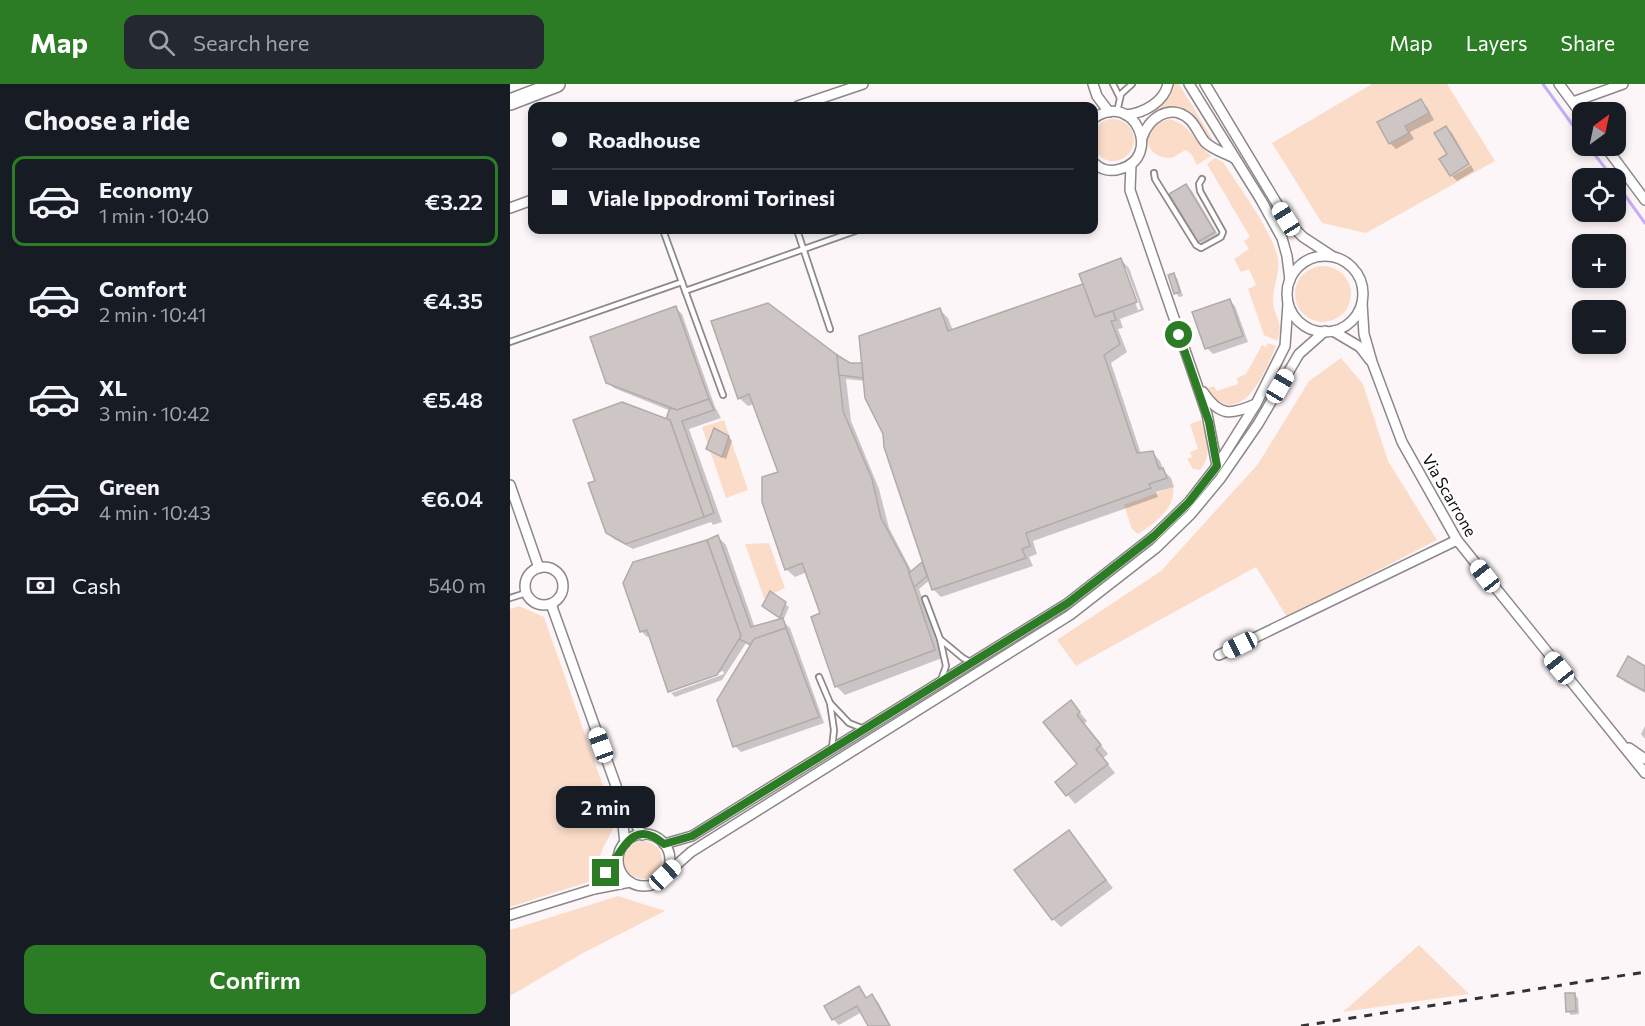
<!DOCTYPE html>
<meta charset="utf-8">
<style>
:root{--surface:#171b24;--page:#242831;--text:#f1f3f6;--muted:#9ea1a6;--line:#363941;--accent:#2c7b25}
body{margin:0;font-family:Commissioner,sans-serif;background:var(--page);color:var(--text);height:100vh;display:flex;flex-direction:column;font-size:22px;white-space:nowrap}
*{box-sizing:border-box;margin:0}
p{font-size:20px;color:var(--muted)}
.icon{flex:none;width:33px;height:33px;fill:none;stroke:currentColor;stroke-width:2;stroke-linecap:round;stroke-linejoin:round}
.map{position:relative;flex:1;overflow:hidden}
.side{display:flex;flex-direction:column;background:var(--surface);width:510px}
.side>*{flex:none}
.guide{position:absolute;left:18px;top:18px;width:570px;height:132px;border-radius:12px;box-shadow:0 3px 9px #0003;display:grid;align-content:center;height:132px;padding:0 24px;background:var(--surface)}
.needle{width:39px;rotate:33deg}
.fabs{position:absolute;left:1062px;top:18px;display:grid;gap:12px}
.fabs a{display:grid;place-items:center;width:54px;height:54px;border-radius:12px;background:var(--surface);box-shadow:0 3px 9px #0003;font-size:30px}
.end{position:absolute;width:27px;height:27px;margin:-14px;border:8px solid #2c7b25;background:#fff;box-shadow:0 0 0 3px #fff}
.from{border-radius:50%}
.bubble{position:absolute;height:42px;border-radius:12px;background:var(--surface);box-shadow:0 3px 9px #0003;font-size:20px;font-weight:600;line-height:42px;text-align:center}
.car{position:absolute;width:18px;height:36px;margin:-18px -9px;border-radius:8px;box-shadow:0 0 4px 2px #0007;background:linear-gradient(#fff 24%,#345 0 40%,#fff 0 76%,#345 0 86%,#fff 0)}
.guide b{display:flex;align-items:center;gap:21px;height:57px;font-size:22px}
.guide b+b{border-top:2px solid var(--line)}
.guide i{width:15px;height:15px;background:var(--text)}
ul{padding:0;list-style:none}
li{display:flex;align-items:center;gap:18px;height:90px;margin:0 12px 9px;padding:0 12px;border:3px solid transparent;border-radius:12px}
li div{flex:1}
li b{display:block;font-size:22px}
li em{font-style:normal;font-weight:600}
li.on{border-color:var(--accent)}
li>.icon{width:54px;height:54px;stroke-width:1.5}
h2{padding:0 24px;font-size:27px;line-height:72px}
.pay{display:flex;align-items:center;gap:15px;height:66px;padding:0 24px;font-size:22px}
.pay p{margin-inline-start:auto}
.button{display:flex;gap:12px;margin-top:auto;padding:12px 24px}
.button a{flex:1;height:69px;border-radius:12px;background:var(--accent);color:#fff;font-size:24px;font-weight:600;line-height:69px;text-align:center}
header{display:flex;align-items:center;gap:36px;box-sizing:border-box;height:84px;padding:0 30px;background:var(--accent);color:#fff}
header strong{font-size:28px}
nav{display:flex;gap:33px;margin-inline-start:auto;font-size:21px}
.search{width:420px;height:54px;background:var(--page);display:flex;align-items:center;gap:15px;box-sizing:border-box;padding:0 21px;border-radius:12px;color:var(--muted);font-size:22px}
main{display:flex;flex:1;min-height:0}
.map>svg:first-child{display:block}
.green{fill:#fadcc9}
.shadow{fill:#0003;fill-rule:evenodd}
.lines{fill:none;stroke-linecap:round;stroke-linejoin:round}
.stream{stroke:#c6adf8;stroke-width:3}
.building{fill:#cdc6c5;stroke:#b1abaa;stroke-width:1.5}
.lane-casing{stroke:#8d8789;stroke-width:8}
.street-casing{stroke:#8d8789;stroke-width:12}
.primary-casing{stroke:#8d8789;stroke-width:18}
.lane{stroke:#fff;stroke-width:4.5}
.street{stroke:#fff;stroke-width:9}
.primary{stroke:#fff;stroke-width:15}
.rail{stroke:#333132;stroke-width:3;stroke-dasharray:8 8;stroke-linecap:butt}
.route{stroke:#2c7b25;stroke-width:8}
.labels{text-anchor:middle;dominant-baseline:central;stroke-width:4.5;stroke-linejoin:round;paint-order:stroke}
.street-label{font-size:16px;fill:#0d0b0c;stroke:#fff}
</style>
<header>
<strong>Map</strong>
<div class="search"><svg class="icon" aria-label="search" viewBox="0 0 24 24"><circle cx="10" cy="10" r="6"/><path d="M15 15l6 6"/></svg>Search here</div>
<nav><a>Map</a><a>Layers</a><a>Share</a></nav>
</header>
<main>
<section class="side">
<h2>Choose a ride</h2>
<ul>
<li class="on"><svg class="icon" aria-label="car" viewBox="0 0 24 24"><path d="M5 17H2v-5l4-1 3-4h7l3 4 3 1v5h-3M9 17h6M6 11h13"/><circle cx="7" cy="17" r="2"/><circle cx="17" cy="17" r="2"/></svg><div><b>Economy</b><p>1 min · 10:40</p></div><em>€3.22</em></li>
<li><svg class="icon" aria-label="car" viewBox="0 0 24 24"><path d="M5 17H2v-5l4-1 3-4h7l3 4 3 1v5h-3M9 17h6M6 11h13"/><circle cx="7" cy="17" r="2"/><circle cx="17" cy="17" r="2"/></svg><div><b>Comfort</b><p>2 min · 10:41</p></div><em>€4.35</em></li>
<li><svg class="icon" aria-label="car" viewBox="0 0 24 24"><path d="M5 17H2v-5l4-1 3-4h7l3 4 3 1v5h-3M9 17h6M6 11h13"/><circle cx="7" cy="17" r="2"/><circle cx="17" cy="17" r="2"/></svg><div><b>XL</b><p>3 min · 10:42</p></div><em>€5.48</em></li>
<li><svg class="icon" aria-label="car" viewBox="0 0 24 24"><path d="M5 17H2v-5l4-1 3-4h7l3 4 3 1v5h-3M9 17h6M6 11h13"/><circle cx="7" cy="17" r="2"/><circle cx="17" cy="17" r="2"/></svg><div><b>Green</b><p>4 min · 10:43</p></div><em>€6.04</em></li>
</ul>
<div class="pay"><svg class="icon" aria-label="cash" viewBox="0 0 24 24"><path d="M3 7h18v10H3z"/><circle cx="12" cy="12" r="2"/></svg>Cash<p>540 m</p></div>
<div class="button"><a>Confirm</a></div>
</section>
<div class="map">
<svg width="1135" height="942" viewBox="0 0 1135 942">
<rect width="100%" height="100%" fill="#fdf6f8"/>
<g class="green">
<path d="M662 0H669L703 56H699C682 31 674 17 643 30L641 26C651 19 659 13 662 0Z"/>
<path d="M862 0H937L985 77 856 149 812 139 762 59Z"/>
<path d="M660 35C682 42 685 58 701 72L687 81 682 71 676 66C670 68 665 74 659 74 633 73 628 42 660 35Z"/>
<circle cx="603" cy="56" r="21"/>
<path d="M705 74 713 78C728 101 764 150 768 175 770 189 763 203 763 217 763 232 775 238 767 257L754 251 738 205 746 201 739 185 731 188 724 175 739 165 734 157 740 153 697 80Z"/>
<circle cx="813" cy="210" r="28"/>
<path d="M758 259 766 262C758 281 740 328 714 320 706 317 702 311 698 304L704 302 707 307 728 300 727 294 736 290 752 261 756 263Z"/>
<path d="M831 274 853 300 878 377 927 456 777 533 746 483 566 582 547 556 651 487 748 380 799 297Z"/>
<path d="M214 336 238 406 216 414 192 343Z"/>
<path d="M691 336C697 354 703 371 690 386L683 385 677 375 682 373 680 368 688 365 680 340Z"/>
<path d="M663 403C667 423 644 440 628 450L622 445 614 421Z"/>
<path d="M259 459 275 504 254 514 235 460Z"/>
<path d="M9 522 34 533 106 739 93 764 81 797 0 823V525Z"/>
<circle cx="133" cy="776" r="19"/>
<path d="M108 812 155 827 73 869 0 912V846Z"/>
<path d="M909 861 959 910 833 928Z"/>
</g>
<g class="shadow">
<path d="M911 17 917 23 924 36 900 48 904 55 886 65 880 59Z"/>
<path d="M936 43 942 49 959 79 940 90Z"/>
<path d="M961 81 964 87 947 97 942 92Z"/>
<path d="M676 101 682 107 710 154 695 163 689 157Z"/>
<path d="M611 176 619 184 634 226 610 235 613 244 608 245 617 268 601 279 631 370 642 368 650 377 654 387 661 394 664 403 646 408 648 413 523 457 527 470 519 473 523 482 431 513 423 505 420 496 409 505 432 574 335 611 327 603 303 534 312 530 297 488 285 493 276 485 270 389 244 320 238 322 229 314 203 238 339 280H353L430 226 438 234 443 247 575 201ZM613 184H616L631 225 628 226ZM336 295 355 297 374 349 414 478 402 488 379 444 369 405 341 337Z"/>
<path d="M664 191 667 194 673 212 669 213 666 209Z"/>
<path d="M719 216 725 222 738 258 703 270 697 264Z"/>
<path d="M166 224 172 230 205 323 211 334 179 345 212 438 203 441 201 438 123 465 104 455 97 448 87 398 157 337 161 327 104 304 97 298Z"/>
<path d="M219 353 222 357 216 375 198 364Z"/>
<path d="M208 453 216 461 245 544 273 535 258 525 275 520 279 523 273 537 280 544 314 639 231 668 225 662 241 563 236 559 212 596 165 613 161 609 214 590 213 587 161 606V609L140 552 137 553 131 547Z"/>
<path d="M1118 574 1135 583V609L1115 598 1109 592Z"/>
<path d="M561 618 577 637 574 640 598 670 593 674 605 689 565 720 547 698 569 681Z"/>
<path d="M1135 642V655L1131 650Z"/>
<path d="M559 748 603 804 551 843 543 835Z"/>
<path d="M349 904 358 915 362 912 368 918 381 942H360L352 928 329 941 323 935Z"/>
<path d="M1064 910 1068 914 1069 930 1061 931 1058 927Z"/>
</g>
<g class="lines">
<g class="stream">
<path d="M1033 0 1072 54"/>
<path d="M1078 62 1103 94"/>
<path d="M1106 99 1135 139"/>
</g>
</g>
<g class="building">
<path d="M911 15 919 29 895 42 899 49 879 60 867 38Z"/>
<path d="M936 42 959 80 940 92 929 75 937 70 924 49Z"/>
<path d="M676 100 705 148 688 158 659 110Z"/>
<path d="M611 174 627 218 585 233 569 190Z"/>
<path d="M664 189 670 208 664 210 658 191Z"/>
<path d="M573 200 585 233 603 227 606 236 601 237 610 260 594 271 627 369 643 367 649 385 653 384 657 394 639 400 641 404 516 449 520 462 512 465 516 474 422 506 374 363 373 350 355 314 349 252 430 224 438 247Z"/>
<path d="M720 215 733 252 695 265 682 228Z"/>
<path d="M258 219 327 271 333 327 362 395 371 434 397 482 425 566 325 603 301 533 310 529 292 479 275 486 252 418V393L268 388 239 310 228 315 201 237Z"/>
<path d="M166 222 199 315 167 326 96 299 80 253Z"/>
<path d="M327 271 340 279H352L353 294 329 291Z"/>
<path d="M199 315 204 326 172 337 204 429 194 433 160 336 156 335 160 324 167 326Z"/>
<path d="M112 318 160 336 194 433 116 460 96 449 78 399 85 397 63 336Z"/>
<path d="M204 344 219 352 212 373 196 365Z"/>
<path d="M208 451 241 543 273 534 276 544 244 555 241 561 229 555 231 552 197 456Z"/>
<path d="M197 456 231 552 207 591 158 608 137 546 130 548 113 499 123 478Z"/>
<path d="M412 478 417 492 404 503 399 489Z"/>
<path d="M260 507 276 518 270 534 252 522Z"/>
<path d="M276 544 309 633 223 663 207 616 244 555Z"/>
<path d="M1118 572 1135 582V607L1107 592Z"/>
<path d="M561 616 570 628 567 631 591 661 586 665 598 680 556 712 545 698 567 680 533 638Z"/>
<path d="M559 746 596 796 542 836 504 786Z"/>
<path d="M349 902 356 914 362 910 380 942H358L347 922 322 936 314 922Z"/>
<path d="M1055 909H1065L1066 927 1056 928Z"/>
</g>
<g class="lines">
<g class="lane-casing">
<g id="lane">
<path d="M603 0 610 14"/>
<path d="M607 28 611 10 622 0"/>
<path d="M644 89 645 95 686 161 691 164 711 153 713 148 690 107 689 100 692 95"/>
<path d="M153 146 213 311"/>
<path d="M287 146 320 245"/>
<path d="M175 207 348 146"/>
<path d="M0 258 172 198"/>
<path d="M0 514 16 509"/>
<path d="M415 515 430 555"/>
<path d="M309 593 320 619"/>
<path d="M431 596 436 582 430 555 453 574 462 579"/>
<path d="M322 664 324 646 320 619 339 639 354 645"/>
</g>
</g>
<g class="street-casing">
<g id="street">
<path d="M583 0 587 12 599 28"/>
<path d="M679 0 751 116 772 154 777 172 780 196"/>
<path d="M695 0 778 138 793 153 822 172"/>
<path d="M1049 0 1072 31"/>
<path d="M1063 18 1113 0"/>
<path d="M288 22 353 0"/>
<path d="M616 31C634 29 654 18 658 0"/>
<path d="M584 34C625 6 653 74 610 85 601 88 591 86 584 79"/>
<path d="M632 54C638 35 660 18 679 35 686 41 689 51 695 58 703 66 715 69 724 74"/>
<path d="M1095 62 1135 116"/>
<path d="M621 80 620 106 697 330 707 382"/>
<path d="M0 124 22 116"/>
<circle cx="815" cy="210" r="38"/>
<path d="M852 219 854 250 862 278 892 358 947 456 1135 689"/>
<path d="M823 247 850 263 860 276"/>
<path d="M693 308C710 333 720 331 746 320"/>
<path d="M0 401 29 484"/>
<circle cx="34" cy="502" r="19"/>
<path d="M41 520 110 713"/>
<path d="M709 571 947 456"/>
<path d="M1119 664 1135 675"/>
<circle cx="134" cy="776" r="26"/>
<path d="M115 759 110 713 132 751"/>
<path d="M154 760 182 752 558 519 644 452 679 418 707 382 746 320 775 262 778 220"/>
<path d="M108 773 84 805 120 798"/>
<path d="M155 791 181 768 560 531 646 464 681 430 710 395 748 340 789 270 815 247"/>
<path d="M0 831 84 805"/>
</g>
</g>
<g class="primary-casing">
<path id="primary" d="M0 18 47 0"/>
</g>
<use href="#lane" class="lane"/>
<use href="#street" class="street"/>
<use href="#primary" class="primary"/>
<path class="rail" d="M791 942 1135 888"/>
</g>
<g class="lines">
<path class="route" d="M96 789C112 769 122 732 154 760L182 752 558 519 644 452 679 418 707 382 699 338 669 251"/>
</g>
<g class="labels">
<g class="street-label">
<text transform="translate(940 411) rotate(60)">Via Scarrone</text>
</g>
</g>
</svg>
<div class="fabs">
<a><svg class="needle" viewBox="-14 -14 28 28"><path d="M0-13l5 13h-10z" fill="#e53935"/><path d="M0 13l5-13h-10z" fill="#9ea1a6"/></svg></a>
<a><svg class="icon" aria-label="locate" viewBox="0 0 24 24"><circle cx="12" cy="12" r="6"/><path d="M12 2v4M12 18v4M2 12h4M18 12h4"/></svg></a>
<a>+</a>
<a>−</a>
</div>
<i class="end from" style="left:669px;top:251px"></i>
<i class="end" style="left:96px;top:789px"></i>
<div class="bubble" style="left:46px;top:702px;width:99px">2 min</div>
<i class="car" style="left:776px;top:135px;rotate:328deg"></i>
<i class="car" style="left:770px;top:302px;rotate:30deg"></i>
<i class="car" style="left:975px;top:492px;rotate:322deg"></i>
<i class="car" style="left:730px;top:561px;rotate:244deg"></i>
<i class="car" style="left:1049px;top:584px;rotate:321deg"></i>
<i class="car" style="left:91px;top:661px;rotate:340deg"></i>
<i class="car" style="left:155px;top:791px;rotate:47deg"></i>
<div class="guide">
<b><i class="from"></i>Roadhouse</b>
<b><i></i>Viale Ippodromi Torinesi</b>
</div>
</div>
</main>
